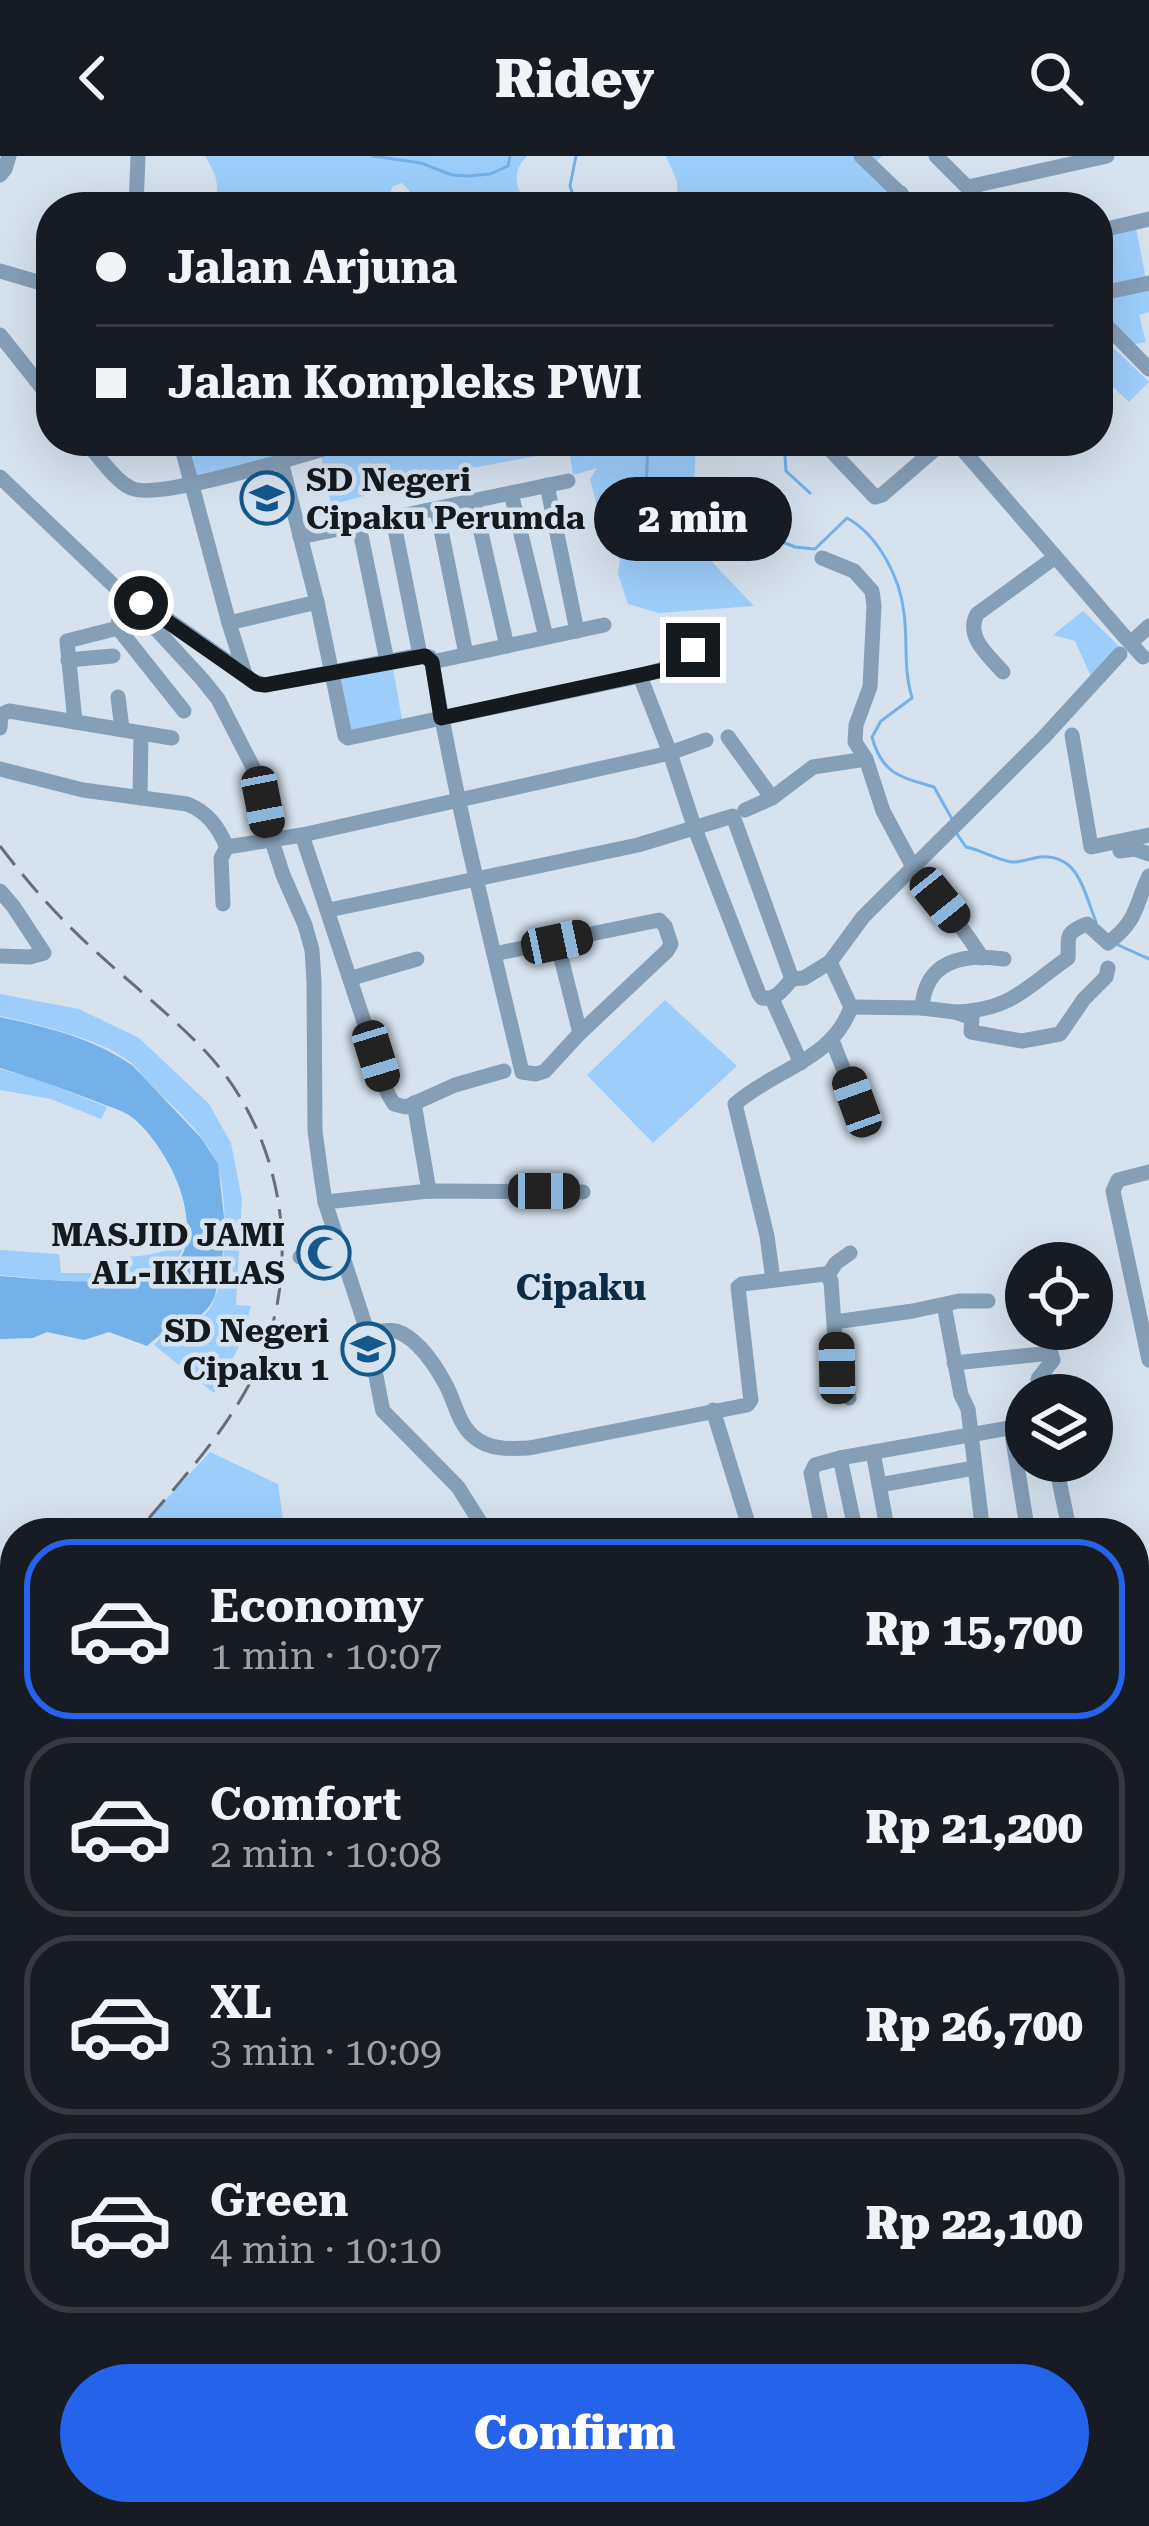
<!DOCTYPE html>
<meta charset="utf-8">
<style>
:root{--surface:#171b24;--page:#20242c;--text:#f1f3f6;--muted:#9ea1a6;--line:#363941;--accent:#2563eb}
body{margin:0;font-family:"Roboto Serif",serif;background:var(--page);color:var(--text);height:100vh;display:flex;flex-direction:column;font-size:45px;white-space:nowrap}
*{box-sizing:border-box;margin:0}
p{font-size:39px;color:var(--muted)}
.icon{flex:none;width:66px;height:66px;fill:none;stroke:currentColor;stroke-width:2;stroke-linecap:round;stroke-linejoin:round}
.map{position:relative;flex:1;overflow:hidden}
.drawer{position:absolute;left:0px;top:1362px;width:1149px;height:1008px;display:flex;flex-direction:column;background:var(--surface);border-radius:48px 48px 0 0;box-shadow:0 12px 48px #0002}
.drawer>*{flex:none}
.banner{position:absolute;left:36px;top:36px;width:1077px;height:264px;border-radius:48px;box-shadow:0 12px 48px #0002;display:grid;align-content:center;height:264px;padding:0 60px;background:var(--surface)}
.buttons{position:absolute;left:1005px;top:1086px;display:grid;gap:24px}
.buttons a{display:grid;place-items:center;width:108px;height:108px;border-radius:50%;background:var(--surface);box-shadow:0 12px 48px #0002;font-size:60px}
.end{position:absolute;width:54px;height:54px;margin:-27px;border:15px solid #151a1e;background:#fff;box-shadow:0 0 0 6px #fff}
.from{border-radius:50%}
.bubble{position:absolute;height:84px;border-radius:42px;background:var(--surface);box-shadow:0 12px 48px #0002;font-size:39px;font-weight:800;line-height:84px;text-align:center}
.car{position:absolute;width:36px;height:72px;margin:-36px -18px;border-radius:15px;box-shadow:0 0 9px 3px #0007;background:linear-gradient(#222 24%,#8ab4d8 0 40%,#222 0 76%,#8ab4d8 0 86%,#222 0)}
.banner b{display:flex;align-items:center;gap:42px;height:114px;font-size:45px}
.banner b+b{border-top:3px solid var(--line)}
.banner i{width:30px;height:30px;background:var(--text)}
ul{padding:21px 0 0;list-style:none}
li{display:flex;align-items:center;gap:36px;height:180px;margin:0 24px 18px;padding:0 36px;border:6px solid var(--line);border-radius:48px}
li div{flex:1}
li b{display:block;font-size:45px}
li em{font-style:normal;font-weight:800}
li.on{border-color:var(--accent)}
li>.icon{width:108px;height:108px;stroke-width:1.5}
.action{display:flex;gap:24px;margin-top:auto;padding:24px 60px}
.action a{flex:1;height:138px;border-radius:72px;background:var(--accent);color:#fff;font-size:48px;font-weight:800;line-height:138px;text-align:center}
header{display:flex;justify-content:space-between;align-items:center;height:156px;padding:0 60px;background:var(--surface);font-size:54px;font-weight:800}
.map>svg:first-child{display:block}
.green{fill:#9dcefb}
.water{fill:#73b1e8}
.lines{fill:none;stroke-linecap:round;stroke-linejoin:round}
.stream{stroke:#73b1e8;stroke-width:3}
.river{stroke:#73b1e8;stroke-width:18}
.minor{stroke:#859fb7;stroke-width:15}
.rail{stroke:#676f76;stroke-width:3;stroke-dasharray:24 12;stroke-linecap:butt}
.minor-bridge{stroke:#859fb7;stroke-width:15}
.route{stroke:#151a1e;stroke-width:15}
.labels{text-anchor:middle;dominant-baseline:central;stroke-width:9;stroke-linejoin:round;paint-order:stroke}
.poi-label{font-size:33px;font-weight:bold;fill:#151a1e;stroke:#d6e2ee;text-anchor:end}
.neighbourhood-label{font-size:36px;font-weight:bold;fill:#0c2c45;stroke:#d6e2ee}
</style>
<header><svg class="icon" aria-label="back" viewBox="0 0 24 24"><path d="M15 5l-7 7 7 7"/></svg>Ridey<svg class="icon" aria-label="search" viewBox="0 0 24 24"><circle cx="10" cy="10" r="6"/><path d="M15 15l6 6"/></svg></header>
<div class="map">
<svg width="1149" height="2370" viewBox="0 0 1149 2370">
<rect width="100%" height="100%" fill="#d6e2ee"/>
<g class="green">
<path d="M205 0H527C510 18 516 32 529 51H492L488 47 478 46 467 51H413L409 34 402 27 393 30 389 39 391 51H193L201 45 213 46C222 29 214 15 205 0Z"/>
<path d="M666 0H882L869 14 895 40 896 51H678L677 25Z"/>
<path d="M1136 72 1146 123 1098 132V80Z"/>
<path d="M1149 134V156L1139 159 1146 186 1131 189 1098 157V144Z"/>
<path d="M1098 177 1149 226 1129 246 1098 217Z"/>
<path d="M189 285H353L197 322Z"/>
<path d="M375 285H696L694 332 707 367 701 389 713 407 754 450 659 457 628 448 618 418 620 404 597 350 590 323 597 312 573 319 569 294 450 316 331 349 321 300 370 289Z"/>
<path d="M1083 455 1124 495 1094 527 1075 485 1053 479Z"/>
<path d="M393 512 403 569 345 580 333 522Z"/>
<path d="M0 838 79 853 139 882 209 948 231 987 242 1043 236 1149 251 1150 241 1187 214 1237 154 1189 174 1168C188 1167 197 1168 207 1156 229 1131 229 1034 215 1003 200 973 172 950 149 927 142 920 138 912 130 906 99 882 39 869 0 860Z"/>
<path d="M665 844 737 910 653 987 587 919Z"/>
<path d="M0 913 42 925 107 951 101 963 51 943 0 934Z"/>
<path d="M188 1082C183 1093 178 1106 168 1112 132 1135 41 1123 0 1119V1094L59 1098 61 1117H113L123 1114 122 1101C147 1100 169 1097 188 1082Z"/>
<path d="M210 1296 278 1328 283 1363 306 1377H135Z"/>
<path d="M0 1818 15 1830V2068L7 2060 0 2047Z"/>
<path d="M160 2355H850L852 2370H168Z"/>
</g>
<path class="water" d="M0 861C46 871 94 882 133 910L202 983 218 1008 226 1079 215 1140 209 1151 194 1166 174 1167 147 1190 109 1176 84 1184 47 1176 33 1182 0 1183V1120C39 1123 141 1135 172 1111 193 1095 188 1066 183 1043 176 1015 153 976 129 959 119 953 107 950 95 945 64 933 33 922 0 912Z"/>
<g class="lines">
<g class="stream">
<path d="M373 0 421 7 452 19 468 20 490 18 508 10 510 0"/>
<path d="M576 0 570 30 577 51"/>
<path d="M648 285 646 336 639 360 665 359"/>
<path d="M784 285 786 315 810 337"/>
<path d="M686 361 736 367 795 391 815 393 847 362C878 379 900 421 904 457 908 486 903 512 912 542L881 565 872 581C882 618 900 621 934 631L952 663"/>
<path d="M957 678 966 691C981 694 997 704 1011 706 1020 707 1031 702 1040 701 1079 698 1084 736 1096 766"/>
<path d="M1118 789 1149 803"/>
</g>
<g class="river">
<path d="M0 2309 15 2339"/>
<path d="M22 2355 28 2370"/>
</g>
<g class="minor">
<path d="M861 0 914 51"/>
<path d="M936 0 987 51"/>
<path d="M0 19 5 13 9 0"/>
<path d="M968 31 1107 0"/>
<path d="M136 51 138 0"/>
<path d="M885 51 901 37"/>
<path d="M1098 75 1149 63"/>
<path d="M0 115 51 130"/>
<path d="M1098 138 1149 127"/>
<path d="M1098 161 1149 213"/>
<path d="M0 179 51 243"/>
<path d="M85 285C98 299 114 324 131 332 157 346 315 295 351 285"/>
<path d="M180 285 229 467 245 518"/>
<path d="M822 285 875 341 882 339 941 288"/>
<path d="M957 287 1124 480"/>
<path d="M281 305 317 446 345 580 348 582 640 520 680 508 693 494"/>
<path d="M0 321 133 448 202 523 218 543 258 621 272 685 283 719 305 769 312 794 314 825 315 975 320 1012 325 1046 368 1178 381 1246 383 1255 393 1265 458 1331 487 1377"/>
<path d="M547 329 577 475"/>
<path d="M511 337 546 481"/>
<path d="M474 346 507 490"/>
<path d="M437 354 466 498"/>
<path d="M393 363 420 499"/>
<path d="M359 370 387 505"/>
<path d="M300 381 568 325"/>
<path d="M822 402 854 415 872 435 874 450 870 531 856 569 855 586 866 603 883 655 913 711"/>
<path d="M229 467 317 446"/>
<path d="M118 472 184 555"/>
<path d="M1135 483 1149 470"/>
<path d="M68 504 113 500"/>
<path d="M432 506C455 644 490 780 522 916L536 918 545 915 580 877 667 795 671 788 665 770 659 764 494 798"/>
<path d="M1003 516C988 499 965 481 977 458L1054 402"/>
<path d="M640 520 670 597 695 673 759 838 762 842C777 844 783 833 792 823L804 822 830 806 863 761 1044 581 1120 498"/>
<path d="M118 541 122 573"/>
<path d="M75 566 67 485 118 472V467L133 448 141 447 157 456 245 518 252 525 265 529 420 499 430 501 432 506 604 469"/>
<path d="M0 572 1 559 9 555 172 582"/>
<path d="M1072 579 1091 691 1149 679"/>
<path d="M728 581 772 642"/>
<path d="M0 613 83 634 187 648C208 656 218 671 227 691"/>
<path d="M140 642 141 577"/>
<path d="M745 654 772 642 813 611 866 603"/>
<path d="M302 679 388 938 394 948 406 951 455 929 504 915"/>
<path d="M1120 695 1134 693 1149 698"/>
<path d="M910 714C936 743 962 768 982 802"/>
<path d="M0 735 13 750 44 797 30 801 0 800"/>
<path d="M223 748 221 702 227 691 302 679 670 597 706 584"/>
<path d="M329 754 638 689 733 660 792 823"/>
<path d="M557 786 580 877"/>
<path d="M352 822 417 803"/>
<path d="M772 843 801 907"/>
<path d="M851 851 922 852C925 805 962 797 1004 803"/>
<path d="M922 852 955 856 972 862 971 876 1022 885 1060 878 1084 843 1106 821 1108 812"/>
<path d="M955 856C1012 854 1025 832 1068 802 1069 780 1064 777 1087 768L1108 787C1138 765 1135 749 1149 720"/>
<path d="M832 884 867 973"/>
<path d="M414 947 429 1035"/>
<path d="M1149 1016 1118 1024 1113 1035 1149 1204"/>
<path d="M325 1046 429 1035 583 1036"/>
<path d="M300 1101 314 1086 336 1081"/>
<path d="M828 1119 836 1107 850 1097"/>
<path d="M773 1124 767 1080 735 948C773 914 833 904 851 851L830 806"/>
<path d="M944 1149 961 1239 968 1253 983 1377"/>
<path d="M835 1166 913 1155 959 1145H988"/>
<path d="M368 1178C376 1176 387 1173 396 1175 418 1182 437 1212 447 1231 455 1247 459 1269 474 1281 489 1294 510 1293 529 1292L747 1249 751 1244 750 1237 738 1131 742 1128 825 1118 831 1125 837 1212 838 1218H844L849 1242"/>
<path d="M954 1207 1051 1197 1053 1204 1038 1223 1040 1239"/>
<path d="M713 1254 751 1377"/>
<path d="M1011 1272 1028 1377"/>
<path d="M873 1296 888 1377"/>
<path d="M840 1302 856 1377"/>
<path d="M1055 1305 1070 1377"/>
<path d="M879 1329 974 1312"/>
<path d="M823 1377 811 1317 815 1309 840 1302 1026 1269"/>
<path d="M1134 1769 1137 1766"/>
<path d="M1134 1904 1145 1980 1149 1984"/>
<path d="M1134 2010 1149 2004"/>
<path d="M1134 2190 1149 2214"/>
<path d="M398 2370 406 2355"/>
</g>
<g class="rail">
<path d="M0 690C28 727 58 761 92 792 130 827 172 860 207 897 287 984 305 1118 252 1223 222 1281 178 1328 136 1377"/>
<path d="M0 1531 15 1512"/>
<path d="M0 2122 15 2148"/>
<path d="M136 2355 145 2370"/>
</g>
<path class="minor-bridge" d="M1124 480 1143 501"/>
</g>
<g class="lines">
<path class="route" d="M141 447 257 528 265 529 425 500 432 506 441 562 668 513 680 508 693 494"/>
</g>
<defs>
<g id="school-ring" transform="scale(2.7)"><circle r="9.5" fill="#d6e2ee" stroke="#13598e" stroke-width="1.5"/><path d="M0-5L7-2L0 1L-7-2ZM-4 1L0 2.5L4 1V4Q0 6-4 4Z" fill="#13598e"/></g>
<g id="mosque-ring" transform="scale(2.7)"><circle r="9.5" fill="#d6e2ee" stroke="#13598e" stroke-width="1.5"/><path d="M3.5-4.9A6 6 0 1 0 3.5 4.9A5 5 0 1 1 3.5-4.9Z" fill="#13598e"/></g>
</defs>
<g fill-rule="evenodd">
<use href="#school-ring" x="267" y="342"/>
<use href="#mosque-ring" x="324" y="1097"/>
<use href="#school-ring" x="368" y="1193"/>
</g>
<g class="labels">
<g class="poi-label">
<text x="306" y="323" text-anchor="start">SD Negeri<tspan x="306" dy="38">Cipaku Perumda</tspan></text>
<text x="285" y="1078">MASJID JAMI<tspan x="285" dy="38">AL-IKHLAS</tspan></text>
<text x="329" y="1174">SD Negeri<tspan x="329" dy="38">Cipaku 1</tspan></text>
</g>
<g class="neighbourhood-label">
<text x="581" y="1132">Cipaku</text>
</g>
</g>
</svg>
<div class="buttons">
<a><svg class="icon" aria-label="locate" viewBox="0 0 24 24"><circle cx="12" cy="12" r="6"/><path d="M12 2v4M12 18v4M2 12h4M18 12h4"/></svg></a>
<a><svg class="icon" aria-label="layers" viewBox="0 0 24 24"><path d="M12 4l9 5-9 5-9-5zM3 14l9 5 9-5"/></svg></a>
</div>
<i class="end from" style="left:141px;top:447px"></i>
<i class="end" style="left:693px;top:494px"></i>
<div class="bubble" style="left:594px;top:321px;width:198px">2 min</div>
<i class="car" style="left:263px;top:646px;rotate:169deg"></i>
<i class="car" style="left:940px;top:744px;rotate:141deg"></i>
<i class="car" style="left:557px;top:786px;rotate:78deg"></i>
<i class="car" style="left:376px;top:900px;rotate:163deg"></i>
<i class="car" style="left:857px;top:946px;rotate:340deg"></i>
<i class="car" style="left:544px;top:1035px;rotate:90deg"></i>
<i class="car" style="left:837px;top:1212px;rotate:359deg"></i>
<div class="banner">
<b><i class="from"></i>Jalan Arjuna</b>
<b><i></i>Jalan Kompleks PWI</b>
</div>
<section class="drawer">
<ul>
<li class="on"><svg class="icon" aria-label="car" viewBox="0 0 24 24"><path d="M5 17H2v-5l4-1 3-4h7l3 4 3 1v5h-3M9 17h6M6 11h13"/><circle cx="7" cy="17" r="2"/><circle cx="17" cy="17" r="2"/></svg><div><b>Economy</b><p>1 min · 10:07</p></div><em>Rp 15,700</em></li>
<li><svg class="icon" aria-label="car" viewBox="0 0 24 24"><path d="M5 17H2v-5l4-1 3-4h7l3 4 3 1v5h-3M9 17h6M6 11h13"/><circle cx="7" cy="17" r="2"/><circle cx="17" cy="17" r="2"/></svg><div><b>Comfort</b><p>2 min · 10:08</p></div><em>Rp 21,200</em></li>
<li><svg class="icon" aria-label="car" viewBox="0 0 24 24"><path d="M5 17H2v-5l4-1 3-4h7l3 4 3 1v5h-3M9 17h6M6 11h13"/><circle cx="7" cy="17" r="2"/><circle cx="17" cy="17" r="2"/></svg><div><b>XL</b><p>3 min · 10:09</p></div><em>Rp 26,700</em></li>
<li><svg class="icon" aria-label="car" viewBox="0 0 24 24"><path d="M5 17H2v-5l4-1 3-4h7l3 4 3 1v5h-3M9 17h6M6 11h13"/><circle cx="7" cy="17" r="2"/><circle cx="17" cy="17" r="2"/></svg><div><b>Green</b><p>4 min · 10:10</p></div><em>Rp 22,100</em></li>
</ul>
<div class="action"><a>Confirm</a></div>
</section>
</div>
